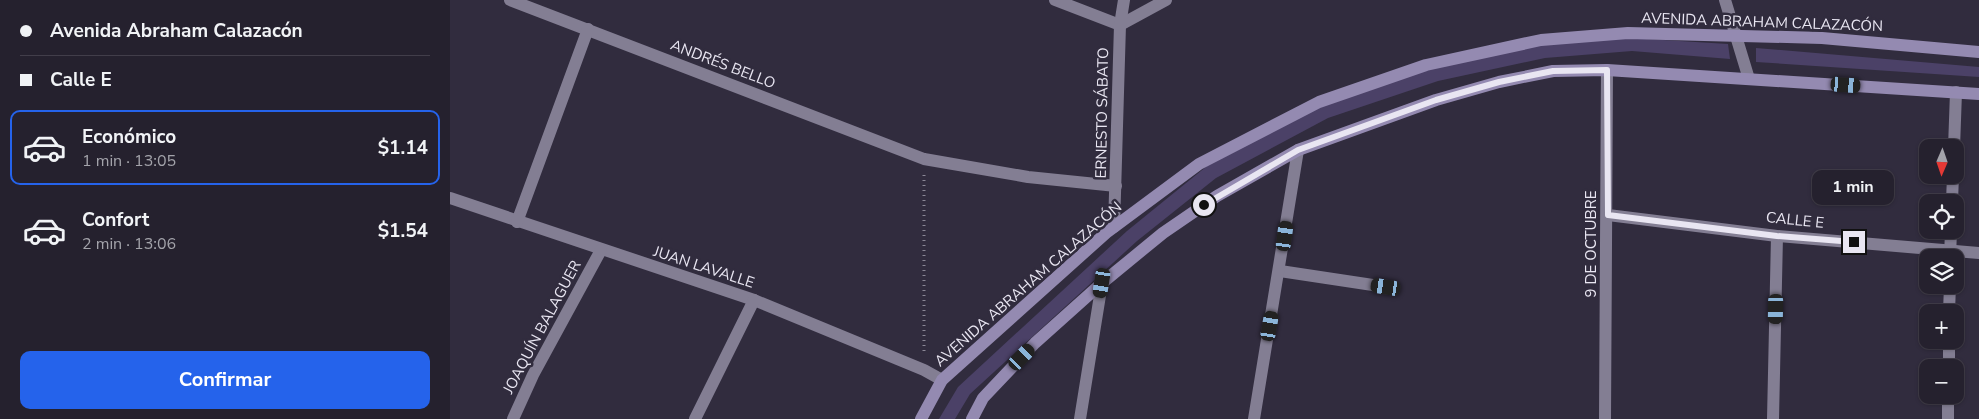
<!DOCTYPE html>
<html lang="es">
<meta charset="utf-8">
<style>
:root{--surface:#25212e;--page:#2d2936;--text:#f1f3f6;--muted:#a3a3aa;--line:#423e4a;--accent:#2563eb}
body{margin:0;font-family:"Nunito Sans",sans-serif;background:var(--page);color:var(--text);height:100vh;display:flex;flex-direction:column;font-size:19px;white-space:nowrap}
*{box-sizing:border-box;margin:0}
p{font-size:16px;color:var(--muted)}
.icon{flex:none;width:28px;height:28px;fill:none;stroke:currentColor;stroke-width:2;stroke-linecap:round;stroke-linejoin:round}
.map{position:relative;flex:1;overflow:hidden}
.details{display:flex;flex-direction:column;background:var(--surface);width:450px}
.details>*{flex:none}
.banner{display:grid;align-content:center;height:110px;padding:0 20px;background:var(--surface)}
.needle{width:32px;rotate:182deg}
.fabs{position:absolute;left:1469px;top:139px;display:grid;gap:10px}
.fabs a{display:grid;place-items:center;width:45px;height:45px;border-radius:10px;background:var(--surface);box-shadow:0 1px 4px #0004,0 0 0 1px var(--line);font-size:25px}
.end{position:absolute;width:22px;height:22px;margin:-11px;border:6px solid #e9e6f2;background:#111;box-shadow:0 0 0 2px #111}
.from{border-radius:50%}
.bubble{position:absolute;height:35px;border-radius:10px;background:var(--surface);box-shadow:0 1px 4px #0004,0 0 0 1px var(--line);font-size:16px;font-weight:700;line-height:35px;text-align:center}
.car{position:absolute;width:15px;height:30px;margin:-15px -8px;border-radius:6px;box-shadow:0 0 4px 1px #0007;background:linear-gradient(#222 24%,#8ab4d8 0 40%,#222 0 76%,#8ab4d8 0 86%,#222 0)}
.banner b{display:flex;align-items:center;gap:18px;height:48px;font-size:19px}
.banner b+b{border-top:1px solid var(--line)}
.banner i{width:12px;height:12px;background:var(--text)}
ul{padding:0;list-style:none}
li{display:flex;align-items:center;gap:15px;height:75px;margin:0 10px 8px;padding:0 10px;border:2px solid transparent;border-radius:10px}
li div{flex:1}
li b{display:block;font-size:19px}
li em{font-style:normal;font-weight:700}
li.selected{border-color:var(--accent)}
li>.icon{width:45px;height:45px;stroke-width:1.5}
.primary-button{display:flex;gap:10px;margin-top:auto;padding:10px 20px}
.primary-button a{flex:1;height:58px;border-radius:10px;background:var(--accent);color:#fff;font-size:20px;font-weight:700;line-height:58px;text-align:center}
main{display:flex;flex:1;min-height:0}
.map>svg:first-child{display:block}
.green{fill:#4b4167}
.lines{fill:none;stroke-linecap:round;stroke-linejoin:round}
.path{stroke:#8b8796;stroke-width:3;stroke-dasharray:1 4;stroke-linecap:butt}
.lane{stroke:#837e93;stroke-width:12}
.street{stroke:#837e93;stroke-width:12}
.secondary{stroke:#948ab1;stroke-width:12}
.route{stroke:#e9e6f2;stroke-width:6}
.labels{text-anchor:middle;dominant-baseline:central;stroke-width:5;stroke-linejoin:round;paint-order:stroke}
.street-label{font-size:15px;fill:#e9e6f2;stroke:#312c3e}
</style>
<main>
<section class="details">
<div class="banner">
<b><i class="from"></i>Avenida Abraham Calazacón</b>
<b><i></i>Calle E</b>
</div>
<ul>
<li class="selected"><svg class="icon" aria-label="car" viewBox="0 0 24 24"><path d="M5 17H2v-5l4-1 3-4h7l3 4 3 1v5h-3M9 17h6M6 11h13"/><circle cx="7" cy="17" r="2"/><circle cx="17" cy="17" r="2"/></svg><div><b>Económico</b><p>1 min · 13:05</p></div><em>$1.14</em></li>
<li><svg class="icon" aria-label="car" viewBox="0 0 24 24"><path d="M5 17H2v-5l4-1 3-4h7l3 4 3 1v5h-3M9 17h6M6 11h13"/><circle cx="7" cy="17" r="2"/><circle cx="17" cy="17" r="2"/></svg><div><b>Confort</b><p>2 min · 13:06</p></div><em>$1.54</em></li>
</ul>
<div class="primary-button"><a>Confirmar</a></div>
</section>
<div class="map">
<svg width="1529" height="419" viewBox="0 0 1529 419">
<rect width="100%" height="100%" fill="#312c3e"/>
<g class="green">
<path d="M1181 38 1278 44 1280 59 1182 51 1095 58 988 81 878 118 766 178 687 241 520 394 505 419H489L508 387 677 231 757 166 873 105 983 67 1093 43Z"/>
<path d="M1306 48 1529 67V77L1306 62Z"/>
</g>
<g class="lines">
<path class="path" d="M474 175V353"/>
<path class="lane" d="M830 271 936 287"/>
<g class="street">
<path d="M60 0 474 159 578 177 666 186"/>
<path d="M605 0 670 25 716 0"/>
<path d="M1275 0 1299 79"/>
<path d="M1504 148 1506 92"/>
<path d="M0 198 304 300 474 370 492 380"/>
<path d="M1502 202 1503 175"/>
<path d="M1158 215 1327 236 1529 253"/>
<path d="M67 222 138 29"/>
<path d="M664 227 670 25 674 0"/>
<path d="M1500 258 1501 230"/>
<path d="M1499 312 1500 285"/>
<path d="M1499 368V340"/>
<path d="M63 419 83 375 151 250"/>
<path d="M245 419 304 300"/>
<path d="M630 419 652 283"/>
<path d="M804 419 848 150"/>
<path d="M1155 419 1157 70"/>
<path d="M1323 419 1327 236"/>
<path d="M1498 419V395"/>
</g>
<g class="secondary">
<path d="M471 419 492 380 656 233 749 164 869 102 976 65 1091 40 1178 33 1372 38 1529 52"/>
<path d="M522 419 533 398 585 343 652 283 713 233 767 196 848 150 986 100 1049 82 1103 71 1157 70 1529 94"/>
</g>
</g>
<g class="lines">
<path class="route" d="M754 205 848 150 986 100 1049 82 1103 71 1157 70 1158 215 1327 236 1404 242"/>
</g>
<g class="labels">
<g class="street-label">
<text transform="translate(1312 22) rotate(2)">AVENIDA ABRAHAM CALAZACÓN</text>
<text transform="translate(273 64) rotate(21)">ANDRÉS BELLO</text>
<text transform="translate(652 113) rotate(-89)">ERNESTO SÁBATO</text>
<text transform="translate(1345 220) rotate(6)">CALLE E</text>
<text transform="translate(1141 244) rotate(-90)">9 DE OCTUBRE</text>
<text transform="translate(254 267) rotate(18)">JUAN LAVALLE</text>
<text transform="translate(578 284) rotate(-41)">AVENIDA ABRAHAM CALAZACÓN</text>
<text transform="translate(92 327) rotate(-62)">JOAQUÍN BALAGUER</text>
</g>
</g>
</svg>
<div class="fabs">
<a><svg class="needle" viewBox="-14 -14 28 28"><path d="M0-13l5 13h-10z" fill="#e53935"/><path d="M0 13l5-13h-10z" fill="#a3a3aa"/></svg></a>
<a><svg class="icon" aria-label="locate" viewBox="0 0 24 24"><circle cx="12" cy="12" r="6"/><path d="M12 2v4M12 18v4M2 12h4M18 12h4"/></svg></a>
<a><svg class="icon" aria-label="layers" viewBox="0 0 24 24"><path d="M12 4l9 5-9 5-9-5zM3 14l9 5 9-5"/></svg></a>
<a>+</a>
<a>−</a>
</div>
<i class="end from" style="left:754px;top:205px"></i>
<i class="end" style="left:1404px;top:242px"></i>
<div class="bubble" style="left:1362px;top:170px;width:82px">1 min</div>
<i class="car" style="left:1396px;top:85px;rotate:94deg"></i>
<i class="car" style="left:835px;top:236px;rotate:8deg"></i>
<i class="car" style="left:652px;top:283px;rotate:189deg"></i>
<i class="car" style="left:936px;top:287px;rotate:279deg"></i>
<i class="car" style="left:1326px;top:309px;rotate:181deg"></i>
<i class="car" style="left:820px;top:326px;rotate:10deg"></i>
<i class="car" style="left:572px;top:357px;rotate:44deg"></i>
</div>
</main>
